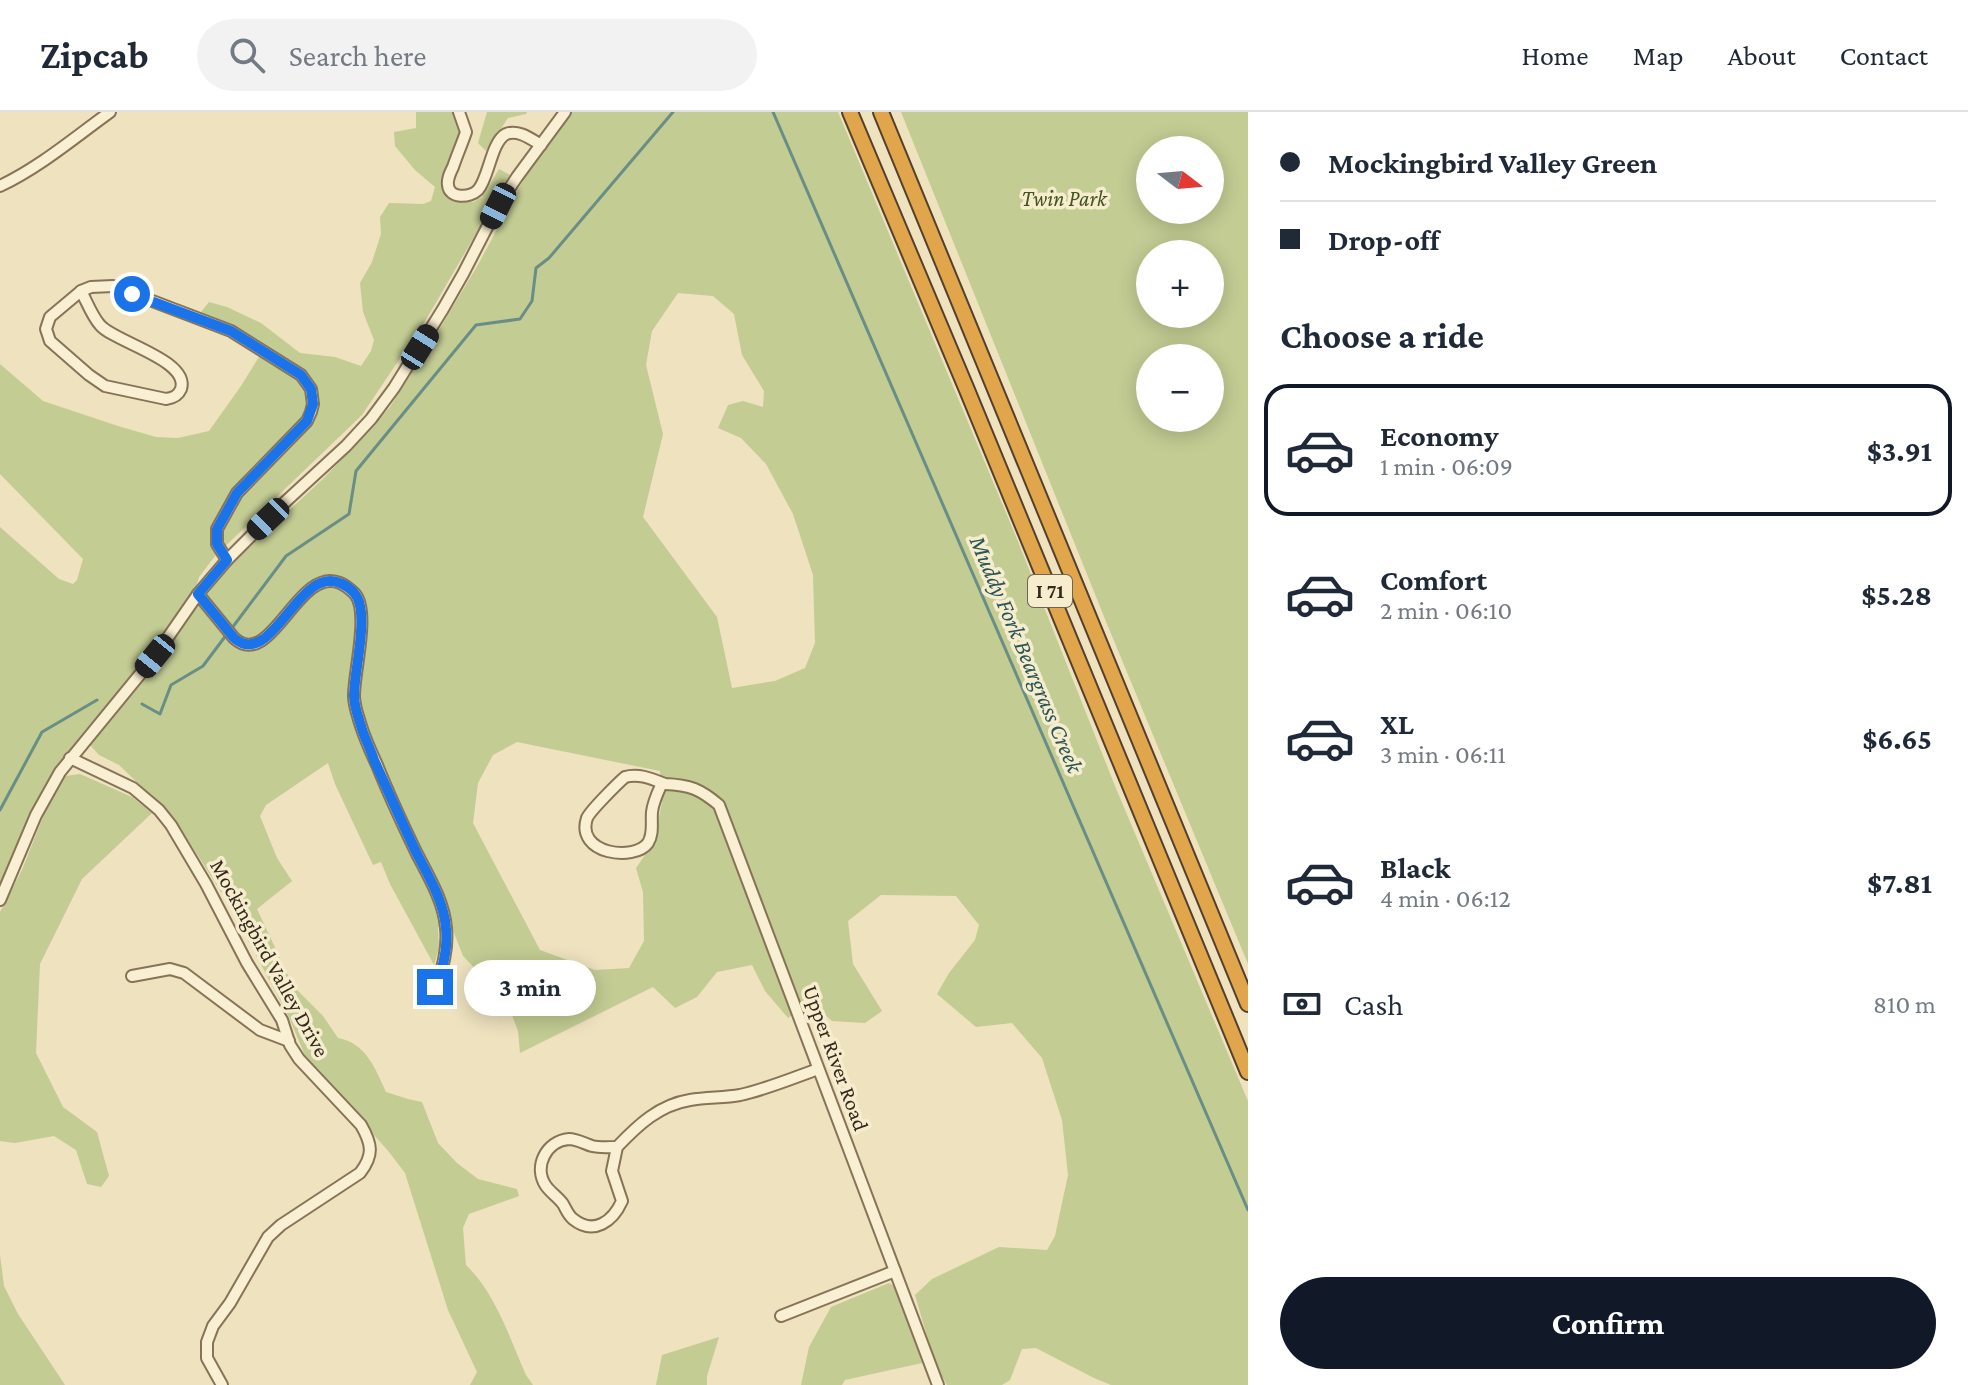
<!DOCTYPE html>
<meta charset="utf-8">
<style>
:root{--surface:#fff;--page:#f2f2f3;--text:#1f2937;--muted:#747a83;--line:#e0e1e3;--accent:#111827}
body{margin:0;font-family:"Crimson Pro",serif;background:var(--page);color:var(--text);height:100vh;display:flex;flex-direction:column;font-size:30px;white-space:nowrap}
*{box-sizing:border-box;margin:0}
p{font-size:26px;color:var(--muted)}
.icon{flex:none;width:44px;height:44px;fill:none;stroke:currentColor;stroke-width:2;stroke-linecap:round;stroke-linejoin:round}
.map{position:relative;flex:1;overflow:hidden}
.sheet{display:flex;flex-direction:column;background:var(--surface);width:720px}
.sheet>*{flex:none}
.guide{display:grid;align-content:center;height:176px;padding:0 32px;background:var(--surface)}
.needle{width:52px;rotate:106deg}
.tools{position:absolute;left:1136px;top:24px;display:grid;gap:16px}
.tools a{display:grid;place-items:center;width:88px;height:88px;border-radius:50%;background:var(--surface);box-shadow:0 4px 20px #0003;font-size:40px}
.end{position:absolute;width:36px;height:36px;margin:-18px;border:10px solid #1a73e8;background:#fff;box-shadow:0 0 0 4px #fff}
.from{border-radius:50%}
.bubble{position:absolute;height:56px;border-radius:28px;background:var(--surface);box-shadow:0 4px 20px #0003;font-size:26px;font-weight:700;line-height:56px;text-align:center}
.car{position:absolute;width:24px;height:48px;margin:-24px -12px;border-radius:10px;box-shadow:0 0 6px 2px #0007;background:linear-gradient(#222 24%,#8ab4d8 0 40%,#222 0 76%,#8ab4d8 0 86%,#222 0)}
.guide b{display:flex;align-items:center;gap:28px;height:76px;font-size:30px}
.guide b+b{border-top:2px solid var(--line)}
.guide i{width:20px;height:20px;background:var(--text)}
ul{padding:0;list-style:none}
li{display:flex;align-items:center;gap:24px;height:132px;margin:0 16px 12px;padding:0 16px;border:4px solid transparent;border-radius:24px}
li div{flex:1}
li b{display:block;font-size:30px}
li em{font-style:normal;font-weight:700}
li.on{border-color:var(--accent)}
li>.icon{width:72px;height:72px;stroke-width:1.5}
h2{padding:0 32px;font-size:36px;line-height:96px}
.pay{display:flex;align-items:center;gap:20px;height:88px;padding:0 32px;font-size:30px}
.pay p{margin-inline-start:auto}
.primary-button{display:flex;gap:16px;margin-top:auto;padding:16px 32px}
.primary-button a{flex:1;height:92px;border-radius:48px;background:var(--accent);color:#fff;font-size:32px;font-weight:700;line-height:92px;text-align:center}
header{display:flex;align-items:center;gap:48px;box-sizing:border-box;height:112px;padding:0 40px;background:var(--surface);border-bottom:2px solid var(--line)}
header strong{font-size:38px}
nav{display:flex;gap:44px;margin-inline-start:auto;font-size:28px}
.search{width:560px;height:72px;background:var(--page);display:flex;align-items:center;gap:20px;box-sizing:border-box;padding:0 28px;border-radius:44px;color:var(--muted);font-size:30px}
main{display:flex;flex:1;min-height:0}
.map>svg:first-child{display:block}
.green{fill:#c3cc93;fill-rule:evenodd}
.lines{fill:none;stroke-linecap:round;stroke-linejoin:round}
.stream{stroke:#698e86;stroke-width:3}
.minor-casing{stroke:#877357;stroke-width:14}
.highway-casing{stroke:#54402c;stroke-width:18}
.minor{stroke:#f9efd2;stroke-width:10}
.highway{stroke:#e1a64c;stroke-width:14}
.route{stroke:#1a73e8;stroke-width:10}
.labels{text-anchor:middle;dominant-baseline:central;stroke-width:7;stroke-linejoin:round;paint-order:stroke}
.shield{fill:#f6ecce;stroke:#706451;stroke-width:2}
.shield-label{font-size:20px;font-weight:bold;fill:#362a1c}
.park-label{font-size:22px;font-style:italic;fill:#455322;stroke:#f6ecce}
.street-label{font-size:22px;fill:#362a1c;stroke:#f6ecce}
.water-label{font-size:24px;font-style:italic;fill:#2b5655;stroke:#f6ecce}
</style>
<header>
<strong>Zipcab</strong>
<div class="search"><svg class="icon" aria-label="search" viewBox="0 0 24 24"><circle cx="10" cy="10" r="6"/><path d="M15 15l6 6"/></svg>Search here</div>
<nav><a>Home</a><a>Map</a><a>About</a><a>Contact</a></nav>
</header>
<main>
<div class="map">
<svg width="1248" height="1273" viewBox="0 0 1248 1273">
<rect width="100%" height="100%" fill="#eee2bf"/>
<g class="green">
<path d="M416 0H454C472 23 447 42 444 66 443 71 445 79 446 85L473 90 482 85 499 57 510 63 427 206 362 303 215 444 199 465 196 476 122 575 82 622 44 675 0 778V415L59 467 73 472 77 468 83 447 0 362V252L43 289 118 314 156 325 178 326 209 319 241 274 264 237 206 207 201 200 209 190 227 195 261 211 300 241 335 245 361 254 371 239 374 228 363 200 360 171 372 150 381 122 380 105 389 91 423 92 431 89 435 75 415 58 395 34 394 20 416 16Z"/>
<path d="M487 0H527L526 2 508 6 486 39 478 31Z"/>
<path d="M572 0H838L1017 427 1115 674 1248 989V1273H1111L1094 1266 1036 1236 1022 1237 1010 1268 1002 1273H947L935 1252 915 1183 932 1167 999 1135 1047 1138 1055 1124 1068 1063 1062 1008 1042 946 1012 911 976 915 937 882 949 861 975 828 979 813 956 784 881 783 848 809 853 852 882 899 865 911 832 909 809 890 788 906 765 879 752 853 717 860 697 885 675 896 653 875 520 941 518 919 507 890 463 844 449 808 438 815 439 836 434 853 390 772 381 750 373 753 335 672 328 651 266 693 260 704 277 746 292 769 257 797 293 874 323 904 338 926C366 931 375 956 386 980L408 987 422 990 438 1031 457 1051 478 1067 517 1077 519 1084 469 1102 463 1116 466 1153C496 1182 509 1225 526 1263L533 1273H470L477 1260 448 1198 405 1061 389 1040 306 946 288 903 227 789 173 705 119 653 99 643 90 633 231 452 324 366 390 295 440 216 479 151 526 63ZM678 181 713 184 734 202 742 243 764 279 763 295 743 289 728 293 718 316 741 326 766 352 793 402 813 463 815 531 805 556 775 569 732 576 717 505 643 405 663 322 646 253 652 219ZM517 630 660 659 662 690 654 730 636 756 643 780 644 829 629 856 595 858 540 838 473 711 478 671 493 643Z"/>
<path d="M901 0H1248V852L1107 512ZM1150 38H1210V98H1150ZM1150 142H1210V202H1150ZM1150 246H1210V306H1150Z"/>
<path d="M80 662 132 685 152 701 82 767 40 852 36 941 63 995 97 1020 109 1064 101 1075 87 1072 76 1038 54 1024 15 1031 0 1029V800L22 758 54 677 65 664Z"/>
<path d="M0 1143 4 1174 18 1202 65 1273H0Z"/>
<path d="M889 1171 898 1177 922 1251 845 1268 842 1273H801L809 1235 831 1195Z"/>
<path d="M719 1225 707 1264V1273H656L662 1243Z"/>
</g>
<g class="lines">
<g class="stream">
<path d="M773 0 1248 1098"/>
<path d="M232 516 286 444 349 402 356 359 476 213 520 207 532 189 536 156 549 146 673 0"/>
<path d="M142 592 160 602 171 573 203 554 227 522"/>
<path d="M0 698 42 620 97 588"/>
</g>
<g class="minor-casing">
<g id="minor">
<path d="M459 0 466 20C462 32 457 43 453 55 450 61 447 67 448 73 449 87 470 86 478 78 489 66 491 30 506 22 518 17 531 27 541 33"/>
<path d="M0 74C40 55 74 26 110 0"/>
<path d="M81 179 91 175 113 174 231 219 301 263 311 277 313 292 311 300 307 309 237 381 217 417V432L227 448"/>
<path d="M81 179C87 190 92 204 100 213 114 230 190 248 181 277 178 284 173 286 166 287L105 274 89 263 50 229 46 217 50 205Z"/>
<path d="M198 482 234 526C271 560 298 453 340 471 345 473 351 478 355 482 370 500 354 559 354 584 354 594 358 604 361 614 365 627 371 640 377 653 389 683 403 713 417 742 429 765 444 790 446 816 448 835 443 858 435 875"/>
<path d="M70 646 133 676 159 698 171 713 206 772 247 851 282 908 290 933 299 947 361 1013C372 1032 374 1043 360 1061L281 1113 268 1125 230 1191 213 1214 207 1230V1246L222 1273"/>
<path d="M662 671C658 680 653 690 652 700 651 711 654 721 648 731 634 750 575 742 587 706 590 699 617 672 625 665 639 661 652 667 665 672 690 673 700 677 719 693L938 1273"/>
<path d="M0 788 36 703 60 660 155 544 198 482 227 448 284 391 346 334 371 307 394 276 443 197 463 162 498 94 517 65 565 0"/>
<path d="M132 864 170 857 184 861 260 918 289 929"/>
<path d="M617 1035 612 1059 622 1089C613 1109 594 1124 573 1107 568 1103 566 1097 563 1092 558 1085 551 1081 546 1074 533 1055 546 1029 569 1027 577 1027 585 1032 592 1034 600 1036 609 1035 617 1035 638 1013 659 993 690 988 707 985 724 986 740 983 767 977 793 966 818 957"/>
<path d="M781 1204 895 1159"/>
</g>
</g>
<g class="highway-casing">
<g id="highway">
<path d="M850 0 967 278 1248 960"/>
<path d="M881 0 1248 892"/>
</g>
</g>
<use href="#minor" class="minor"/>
<use href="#highway" class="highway"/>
</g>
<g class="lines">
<path class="route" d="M132 182 231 219 301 263 311 277 313 292 307 309 237 381 217 417V432L227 448 198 482 234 526C272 559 298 453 340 471 345 473 351 477 355 482 370 500 354 559 354 584 354 594 358 604 361 614 364 625 370 636 374 648 388 679 402 711 417 742 429 765 444 790 446 816 448 835 443 857 435 875"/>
</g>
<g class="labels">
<rect class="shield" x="1028" y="463" width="44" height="32" rx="6"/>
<g class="shield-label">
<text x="1050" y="479">I 71</text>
</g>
<g class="park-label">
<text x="1064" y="86">Twin Park</text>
</g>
<g class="street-label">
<text transform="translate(270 846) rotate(61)">Mockingbird Valley Drive</text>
<text transform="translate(836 946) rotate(70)">Upper River Road</text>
</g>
<g class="water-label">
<text transform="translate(1027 542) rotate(67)">Muddy Fork Beargrass Creek</text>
</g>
</g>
</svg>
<div class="tools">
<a><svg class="needle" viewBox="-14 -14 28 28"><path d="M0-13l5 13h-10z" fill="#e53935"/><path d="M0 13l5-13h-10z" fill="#747a83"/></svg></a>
<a>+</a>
<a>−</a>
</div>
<i class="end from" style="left:132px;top:182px"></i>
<i class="end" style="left:435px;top:875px"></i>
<div class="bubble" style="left:464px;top:848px;width:132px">3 min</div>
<i class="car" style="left:498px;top:94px;rotate:207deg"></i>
<i class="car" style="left:420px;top:235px;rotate:32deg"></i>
<i class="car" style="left:268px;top:407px;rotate:226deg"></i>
<i class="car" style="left:155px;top:544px;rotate:219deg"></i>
</div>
<section class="sheet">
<div class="guide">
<b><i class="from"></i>Mockingbird Valley Green</b>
<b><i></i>Drop-off</b>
</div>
<h2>Choose a ride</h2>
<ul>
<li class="on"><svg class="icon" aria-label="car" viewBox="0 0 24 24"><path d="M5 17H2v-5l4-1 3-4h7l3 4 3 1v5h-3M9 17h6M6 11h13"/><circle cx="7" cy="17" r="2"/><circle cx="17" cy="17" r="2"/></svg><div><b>Economy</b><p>1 min · 06:09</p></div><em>$3.91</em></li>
<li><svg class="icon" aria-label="car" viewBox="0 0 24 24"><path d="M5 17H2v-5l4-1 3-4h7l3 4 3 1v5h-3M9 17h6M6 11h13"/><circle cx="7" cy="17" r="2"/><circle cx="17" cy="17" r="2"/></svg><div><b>Comfort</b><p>2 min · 06:10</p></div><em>$5.28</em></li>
<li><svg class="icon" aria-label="car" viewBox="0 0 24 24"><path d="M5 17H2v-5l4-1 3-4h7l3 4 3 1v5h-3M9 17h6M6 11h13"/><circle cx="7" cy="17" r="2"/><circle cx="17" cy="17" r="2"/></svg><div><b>XL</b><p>3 min · 06:11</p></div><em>$6.65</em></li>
<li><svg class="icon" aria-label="car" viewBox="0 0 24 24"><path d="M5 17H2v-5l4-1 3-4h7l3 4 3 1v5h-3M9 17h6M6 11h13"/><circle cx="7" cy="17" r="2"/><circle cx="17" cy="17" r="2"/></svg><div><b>Black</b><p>4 min · 06:12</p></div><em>$7.81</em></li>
</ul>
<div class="pay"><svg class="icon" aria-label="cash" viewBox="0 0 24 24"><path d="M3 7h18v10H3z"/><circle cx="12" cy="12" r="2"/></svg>Cash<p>810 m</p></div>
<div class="primary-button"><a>Confirm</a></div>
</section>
</main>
